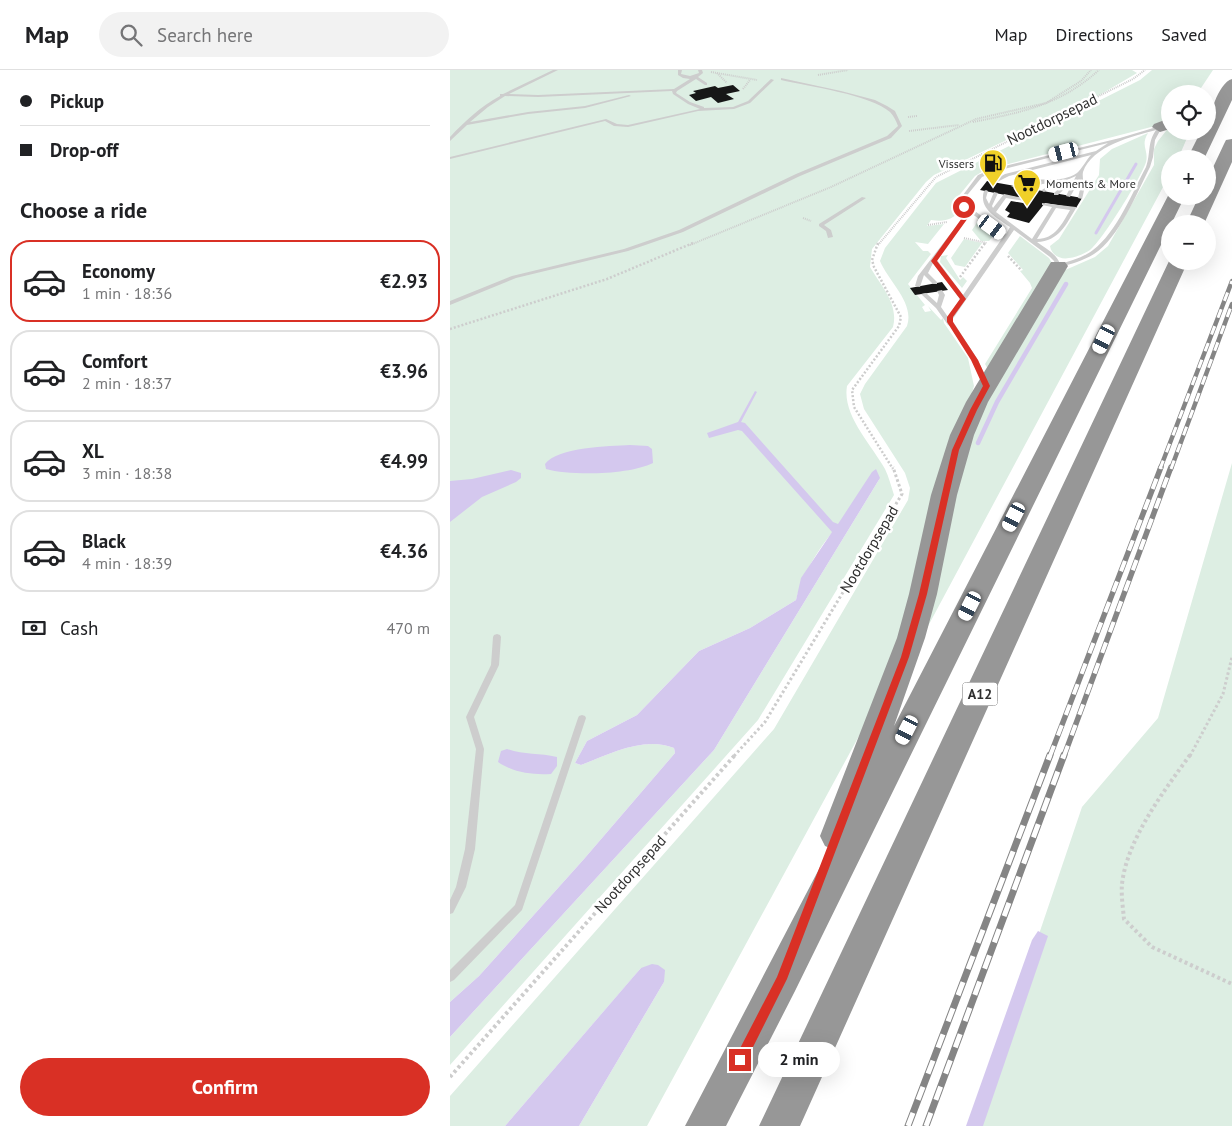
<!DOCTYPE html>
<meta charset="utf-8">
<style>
:root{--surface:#fff;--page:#f2f2f2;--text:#202124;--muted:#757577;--line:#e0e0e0;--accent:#d93025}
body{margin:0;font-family:"PT Sans",sans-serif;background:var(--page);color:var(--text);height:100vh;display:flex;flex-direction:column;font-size:19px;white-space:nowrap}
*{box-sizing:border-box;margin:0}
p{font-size:16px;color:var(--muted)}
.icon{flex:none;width:28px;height:28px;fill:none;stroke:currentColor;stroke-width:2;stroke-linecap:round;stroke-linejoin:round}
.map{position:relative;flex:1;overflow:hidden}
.drawer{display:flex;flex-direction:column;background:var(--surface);width:450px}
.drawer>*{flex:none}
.guide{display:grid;align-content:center;height:110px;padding:0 20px;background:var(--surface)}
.buttons{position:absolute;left:711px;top:15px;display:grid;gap:10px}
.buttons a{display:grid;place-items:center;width:55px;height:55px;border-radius:50%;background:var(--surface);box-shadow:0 5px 20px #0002;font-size:25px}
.end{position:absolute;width:22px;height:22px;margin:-11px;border:6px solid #d93025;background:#fff;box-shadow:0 0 0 2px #fff}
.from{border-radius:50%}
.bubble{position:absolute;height:35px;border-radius:18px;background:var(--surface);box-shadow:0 5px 20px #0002;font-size:16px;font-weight:800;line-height:35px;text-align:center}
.car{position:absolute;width:15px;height:30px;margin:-15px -8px;border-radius:6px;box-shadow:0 0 4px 1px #0007;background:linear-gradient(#fff 24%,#345 0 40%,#fff 0 76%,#345 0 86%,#fff 0)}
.guide b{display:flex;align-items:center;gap:18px;height:48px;font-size:19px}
.guide b+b{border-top:1px solid var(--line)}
.guide i{width:12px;height:12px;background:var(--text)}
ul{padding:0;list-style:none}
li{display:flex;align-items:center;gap:15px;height:82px;margin:0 10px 8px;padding:0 10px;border:2px solid var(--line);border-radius:20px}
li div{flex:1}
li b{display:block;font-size:19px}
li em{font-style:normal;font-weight:800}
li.active{border-color:var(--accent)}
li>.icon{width:45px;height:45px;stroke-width:1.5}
h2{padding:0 20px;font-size:22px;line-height:60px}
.pay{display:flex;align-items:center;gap:12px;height:55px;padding:0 20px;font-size:19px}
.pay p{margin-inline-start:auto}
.primary-button{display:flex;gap:10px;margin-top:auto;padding:10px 20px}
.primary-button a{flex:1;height:58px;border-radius:30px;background:var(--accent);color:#fff;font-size:20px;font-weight:800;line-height:58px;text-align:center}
header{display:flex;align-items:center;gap:30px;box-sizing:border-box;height:70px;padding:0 25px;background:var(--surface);border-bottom:1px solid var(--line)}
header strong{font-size:24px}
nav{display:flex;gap:28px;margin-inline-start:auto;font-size:18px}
.search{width:350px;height:45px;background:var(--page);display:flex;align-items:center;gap:12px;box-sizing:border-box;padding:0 18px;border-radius:28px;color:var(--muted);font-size:19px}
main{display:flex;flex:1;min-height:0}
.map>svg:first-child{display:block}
.green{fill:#ddeee3}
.water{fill:#d4c8ee}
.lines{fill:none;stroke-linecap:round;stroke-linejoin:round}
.stream-far1{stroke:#d4c8ee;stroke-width:3}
.stream{stroke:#d4c8ee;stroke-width:4.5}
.building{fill:#171717}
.path-far3{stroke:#cdcdcd;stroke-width:2;stroke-dasharray:1 1;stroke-linecap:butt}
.path-far2{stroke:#cdcdcd;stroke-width:2.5;stroke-dasharray:2 2;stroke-linecap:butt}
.path-far1{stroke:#cdcdcd;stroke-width:3;stroke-dasharray:2.5 2.5;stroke-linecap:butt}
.path{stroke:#cdcdcd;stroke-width:4;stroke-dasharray:3 3;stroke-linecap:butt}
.service{fill:#cdcdcd;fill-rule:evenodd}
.motorway{fill:#979797;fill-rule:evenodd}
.rail-far2-casing{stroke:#858585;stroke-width:4.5}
.rail-far1-casing{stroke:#858585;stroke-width:5.5}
.rail-casing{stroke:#858585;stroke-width:7}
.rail-far2{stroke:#fff;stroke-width:3;stroke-dasharray:9;stroke-linecap:butt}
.rail-far1{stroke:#fff;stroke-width:4;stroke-dasharray:11;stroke-linecap:butt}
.rail{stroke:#fff;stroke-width:5;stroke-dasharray:14;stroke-linecap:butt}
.route{fill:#d93025}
.labels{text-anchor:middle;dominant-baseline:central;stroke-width:5;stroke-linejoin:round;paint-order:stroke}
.far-poi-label{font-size:12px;fill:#303030;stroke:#fff;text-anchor:end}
.shield{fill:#fff;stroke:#6e6e6e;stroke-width:1}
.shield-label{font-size:14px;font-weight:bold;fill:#303030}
.street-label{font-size:15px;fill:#303030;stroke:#fff}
</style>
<header>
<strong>Map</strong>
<div class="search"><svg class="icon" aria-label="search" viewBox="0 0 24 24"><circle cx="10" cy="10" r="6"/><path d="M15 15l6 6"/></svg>Search here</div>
<nav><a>Map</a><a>Directions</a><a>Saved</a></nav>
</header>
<main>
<section class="drawer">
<div class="guide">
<b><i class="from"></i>Pickup</b>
<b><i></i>Drop-off</b>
</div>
<h2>Choose a ride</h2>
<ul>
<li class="active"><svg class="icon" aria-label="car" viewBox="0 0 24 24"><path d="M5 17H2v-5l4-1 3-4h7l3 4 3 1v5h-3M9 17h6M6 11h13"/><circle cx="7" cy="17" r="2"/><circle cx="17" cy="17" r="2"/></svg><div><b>Economy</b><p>1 min · 18:36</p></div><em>€2.93</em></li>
<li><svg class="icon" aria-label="car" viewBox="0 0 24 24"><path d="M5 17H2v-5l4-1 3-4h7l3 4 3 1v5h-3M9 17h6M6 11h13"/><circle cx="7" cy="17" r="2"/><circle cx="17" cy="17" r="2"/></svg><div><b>Comfort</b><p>2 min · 18:37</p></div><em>€3.96</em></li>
<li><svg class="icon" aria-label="car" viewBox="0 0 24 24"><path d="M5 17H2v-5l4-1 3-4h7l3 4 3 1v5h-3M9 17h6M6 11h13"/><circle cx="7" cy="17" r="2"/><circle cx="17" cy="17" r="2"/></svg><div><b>XL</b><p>3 min · 18:38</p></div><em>€4.99</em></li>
<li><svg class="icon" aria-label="car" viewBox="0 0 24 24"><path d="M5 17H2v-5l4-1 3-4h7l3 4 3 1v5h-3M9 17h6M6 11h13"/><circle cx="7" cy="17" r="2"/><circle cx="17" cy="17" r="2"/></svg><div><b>Black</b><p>4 min · 18:39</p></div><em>€4.36</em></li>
</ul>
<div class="pay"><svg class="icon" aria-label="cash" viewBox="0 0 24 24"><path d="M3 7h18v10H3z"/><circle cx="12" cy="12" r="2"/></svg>Cash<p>470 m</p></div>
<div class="primary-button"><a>Confirm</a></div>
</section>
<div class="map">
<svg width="782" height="1056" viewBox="0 0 782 1056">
<rect width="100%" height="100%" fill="#fff"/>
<g class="green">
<path d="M0 0H682L687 3 648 26 484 105 476 112 422 179 420 197C431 216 449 234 443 257L397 316C392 345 421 374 435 399 439 407 441 416 444 425L308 650 0 995V967L264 680 430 408C398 444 358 482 346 530L300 558 249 581 187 645 137 671 125 693 131 695C160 684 194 666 224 678L225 683 134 789 29 906 0 932Z"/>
<path d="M702 0H763L747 24H720V49L705 56 535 100 525 106 507 128V134L511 140C502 150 495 152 481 150L477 156 494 154 478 174 465 172 473 181H478L481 184 458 214 475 235 472 237 475 242 481 241 478 236 491 250 493 248 494 253 518 288 524 316 470 505 422 642 197 1056H129L214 912 191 898 55 1056H0V1026L324 659 458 430 460 418 455 403 414 339 410 324 415 314 457 256C465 233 438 211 430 191L435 178 486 113 690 10Z"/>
<path d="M720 56V61H740L728 89H720V104L469 573 522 355 613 201 645 187 658 176 704 95V79L708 71Z"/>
<path d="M698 63C690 76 699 80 696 92 692 106 652 171 640 180 634 184 627 187 619 188 611 190 601 185 600 176L609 169 649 105 650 89 662 79Z"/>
<path d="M528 151 545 164 539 171H531L522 160Z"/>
<path d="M570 166 599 188 602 193 539 301 535 294 582 218 580 213 570 201 573 200 558 183Z"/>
<path d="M514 169 532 173 515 197 505 195 501 188Z"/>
<path d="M498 185 496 188 510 210 513 207 517 211 512 218 490 192 491 186Z"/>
<path d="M782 393V1056H524L632 737 708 648Z"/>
</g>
<g class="water">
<path d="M305 321 307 322 291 352 295 353 383 452 388 454 422 402 426 399 430 408 264 680 0 967V932L29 906 134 789 225 683 224 678C194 666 160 684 131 695L125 693 137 671 187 645 249 581 300 558 346 530 351 508 382 462 292 361 288 360 259 368 257 363 288 352Z"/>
<path d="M180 375 198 376 202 379 203 393C179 405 121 406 96 399L95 394C108 377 159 376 180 375Z"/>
<path d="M61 400 71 403V408L66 412 32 427 0 452V411L22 409Z"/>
<path d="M57 679C73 685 90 683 107 687V696L101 704C83 705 64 703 48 692L51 681Z"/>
<path d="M588 861 598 866 533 1056H516L582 870Z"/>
<path d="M202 894 208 895 215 900 214 912 129 1056H55L184 906 191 898Z"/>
</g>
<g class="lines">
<path class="stream-far1" d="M646 163 686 94"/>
<path class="stream" d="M528 373 547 332 616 214"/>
</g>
<g class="building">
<path d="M283 15 290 21 276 24 284 29 268 33 261 27 246 31 239 25 246 23 243 21 265 16 268 18Z"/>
<path d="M537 111 632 128 626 138 595 133 579 153 557 147 560 143 555 140 561 131 573 133 576 129 530 120Z"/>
<path d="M492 212 498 220 465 225 460 218Z"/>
</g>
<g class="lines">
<g class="path-far3">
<path d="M261 2 307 10"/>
<path d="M267 3 277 13"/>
<path d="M368 5 398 0"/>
<path d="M293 19 300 10"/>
<path d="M458 47 467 46"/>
<path d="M523 52C573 42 610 35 649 0"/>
<path d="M459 61 509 55"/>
<path d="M353 148 361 151"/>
<path d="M478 155 497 152"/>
<path d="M514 168 537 173"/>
<path d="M240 175 381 117 526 49 596 33 631 11 641 0"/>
<path d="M428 175 486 107 683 9 695 0"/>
<path d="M534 175 535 173"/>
</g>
<g class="path-far2">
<path d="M428 173 422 190 424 197 451 247 449 256 402 320 404 337 443 399"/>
<path d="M558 186 571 200"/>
<path d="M510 207 535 173"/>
<path d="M0 259 157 209 243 173"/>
</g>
<g class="path-far1">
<path d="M284 686 315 652 452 424 443 397"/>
<path d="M740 686 773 624 782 587"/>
</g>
<g class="path">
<path d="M740 685C714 721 677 769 672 814 671 825 673 838 674 849L702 877 782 914"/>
<path d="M0 1007 285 685"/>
</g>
<g class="service">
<path d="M103 0H108L59 24 88 25 224 19 240 9 233 8 228 5V0H232L231 4 240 6 249 3 248 0H252L253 3 248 7 257 13V15H255L246 9 227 21 226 23 240 32 254 37V38L283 37 298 31 321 9 324 10 300 33 284 39 248 41 178 57 164 56 155 51 0 89V87L156 49 167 54 178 55 250 39 238 34 223 24 222 21 88 27 55 26 38 37 20 52 78 42 135 36 179 25 181 26 135 38 78 44 17 55 0 71V67C15 51 30 37 50 26V24H53Z"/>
<path d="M331 8 391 21 425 30 437 36 445 41 452 56 441 68 350 106 233 162 178 181 66 208 0 235V231L62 206 174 179 229 160 346 104 437 66 448 56C446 51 444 46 440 42 421 25 358 16 331 10Z"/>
<path d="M710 56 712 57 705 70 703 87 700 97C687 123 669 168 644 184 633 191 620 194 608 198L606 197 604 191 600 187 564 160 502 250 528 290 539 314 538 315H534L522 290 500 256 498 255 486 238 471 224 476 223 487 233 489 225 487 221 492 220 495 225 491 237 498 247 510 229 483 193 478 203 487 212V214H483L474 205 470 217 465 216 468 206 518 141 509 134 510 129 528 105 542 99 670 68ZM706 60C697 73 701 83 696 97 682 123 667 162 643 180 634 187 621 191 610 194 607 184 595 178 587 172 609 171 616 155 626 138V137L592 133V135L602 137 582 169 546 142 556 128 575 131 577 130V129L554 124 543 138 542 136 548 123 544 122 539 134 536 128 538 121 536 120 534 121C528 139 548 148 560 157L556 164 514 133V129L532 107 546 101 658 73 646 81 555 104 541 112 545 113 559 106 641 85C637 89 631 100 627 103 606 117 580 102 561 116L563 117 572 113H588L580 118V119L582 120 592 114 602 113 592 120V121L594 122 603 116 626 106 616 126 620 127 629 111 630 119 628 128 632 129C633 125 634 122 634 118 634 113 632 107 633 102 642 76 683 66 706 60ZM606 138 620 140C612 154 605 169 587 169ZM521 143 553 167 513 225 487 190Z"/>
<path d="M619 110 623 111 608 125H604V123Z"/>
<path d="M412 127 416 128 374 155 381 160 383 167 378 168 376 161 369 156V154Z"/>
<path d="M47 564 50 565 51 567 49 595 24 647 34 679 25 779 16 817 3 843 0 844V830L6 817 15 779 26 679 16 647 41 595 43 567 44 565Z"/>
<path d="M132 645 135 646 136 648 72 840 4 910 0 912V900L65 835 128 648 129 646Z"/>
</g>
<g class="motorway">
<path d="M782 9V30L754 89H737L751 61H758C758 48 768 13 782 9Z"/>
<path d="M720 48V59L710 62 702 57 704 54Z"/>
<path d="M782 69V92L754 154H736L749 126H758V108L774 74 776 70Z"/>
<path d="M720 122V126H735L345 921 276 1056H235L380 778 375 776 370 766 447 568 459 524 481 425 500 365 516 332 601 192H615L618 196 538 332 524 365 507 425 487 524 475 568 444 656Z"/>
<path d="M720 189V191H738L350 1056H309Z"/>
</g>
<g class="rail-far2-casing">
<g id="rail-far2">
<path d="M710 399 782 211"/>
<path d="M721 399 782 234"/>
</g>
</g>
<g class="rail-far1-casing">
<g id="rail-far1">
<path d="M600 686 711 397"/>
<path d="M614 686 721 397"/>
</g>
</g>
<g class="rail-casing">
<g id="rail">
<path d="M458 1056 600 685"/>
<path d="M476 1056 614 685"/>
</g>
</g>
<use href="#rail-far2" class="rail-far2"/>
<use href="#rail-far1" class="rail-far1"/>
<use href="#rail" class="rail"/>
</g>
<path class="route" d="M514 135 523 141 487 191 516 229 503 247V252L528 290 540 316 527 340 509 380 477 524 459 587 337 909 294 995 290 996 284 990 327 907 451 587 469 524 502 380 520 340 533 316 521 290 497 252V247L510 229 481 191 517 141 512 137Z"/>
<defs>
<g id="fuel-pin" transform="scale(1.4375)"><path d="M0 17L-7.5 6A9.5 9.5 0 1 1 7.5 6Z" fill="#f0d029" stroke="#fff"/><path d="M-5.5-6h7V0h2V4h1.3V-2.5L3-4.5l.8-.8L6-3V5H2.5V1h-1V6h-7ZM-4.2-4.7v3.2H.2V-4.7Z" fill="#111"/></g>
<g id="supermarket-pin" transform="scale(1.4375)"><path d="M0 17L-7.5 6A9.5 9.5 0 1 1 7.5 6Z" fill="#f0d029" stroke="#fff"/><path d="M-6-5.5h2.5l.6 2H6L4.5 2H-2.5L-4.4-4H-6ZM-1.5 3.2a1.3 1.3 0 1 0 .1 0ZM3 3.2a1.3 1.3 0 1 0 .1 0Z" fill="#111"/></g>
</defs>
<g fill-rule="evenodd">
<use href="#fuel-pin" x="543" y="93"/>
<use href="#supermarket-pin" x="577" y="113"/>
</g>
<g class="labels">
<g class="far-poi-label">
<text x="524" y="93">Vissers</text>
<text x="596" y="113" text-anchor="start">Moments &amp; More</text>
</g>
<rect class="shield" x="512.5" y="612.5" width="35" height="23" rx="4"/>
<g class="shield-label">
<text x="530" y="624">A12</text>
</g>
<g class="street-label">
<text transform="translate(602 49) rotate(-26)">Nootdorpsepad</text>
<text transform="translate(419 479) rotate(-59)">Nootdorpsepad</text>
<text transform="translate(180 804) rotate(-48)">Nootdorpsepad</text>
</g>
</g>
</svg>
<div class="buttons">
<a><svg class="icon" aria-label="locate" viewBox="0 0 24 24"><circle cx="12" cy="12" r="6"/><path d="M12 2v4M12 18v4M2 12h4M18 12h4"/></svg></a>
<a>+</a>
<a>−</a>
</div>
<i class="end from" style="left:514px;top:137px"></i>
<i class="end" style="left:290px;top:990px"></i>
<div class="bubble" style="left:308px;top:972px;width:82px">2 min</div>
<i class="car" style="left:614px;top:82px;rotate:256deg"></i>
<i class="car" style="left:542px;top:157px;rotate:126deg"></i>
<i class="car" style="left:654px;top:269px;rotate:206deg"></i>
<i class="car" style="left:564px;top:447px;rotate:207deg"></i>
<i class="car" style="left:520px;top:536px;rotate:207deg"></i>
<i class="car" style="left:457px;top:660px;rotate:207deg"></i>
</div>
</main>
